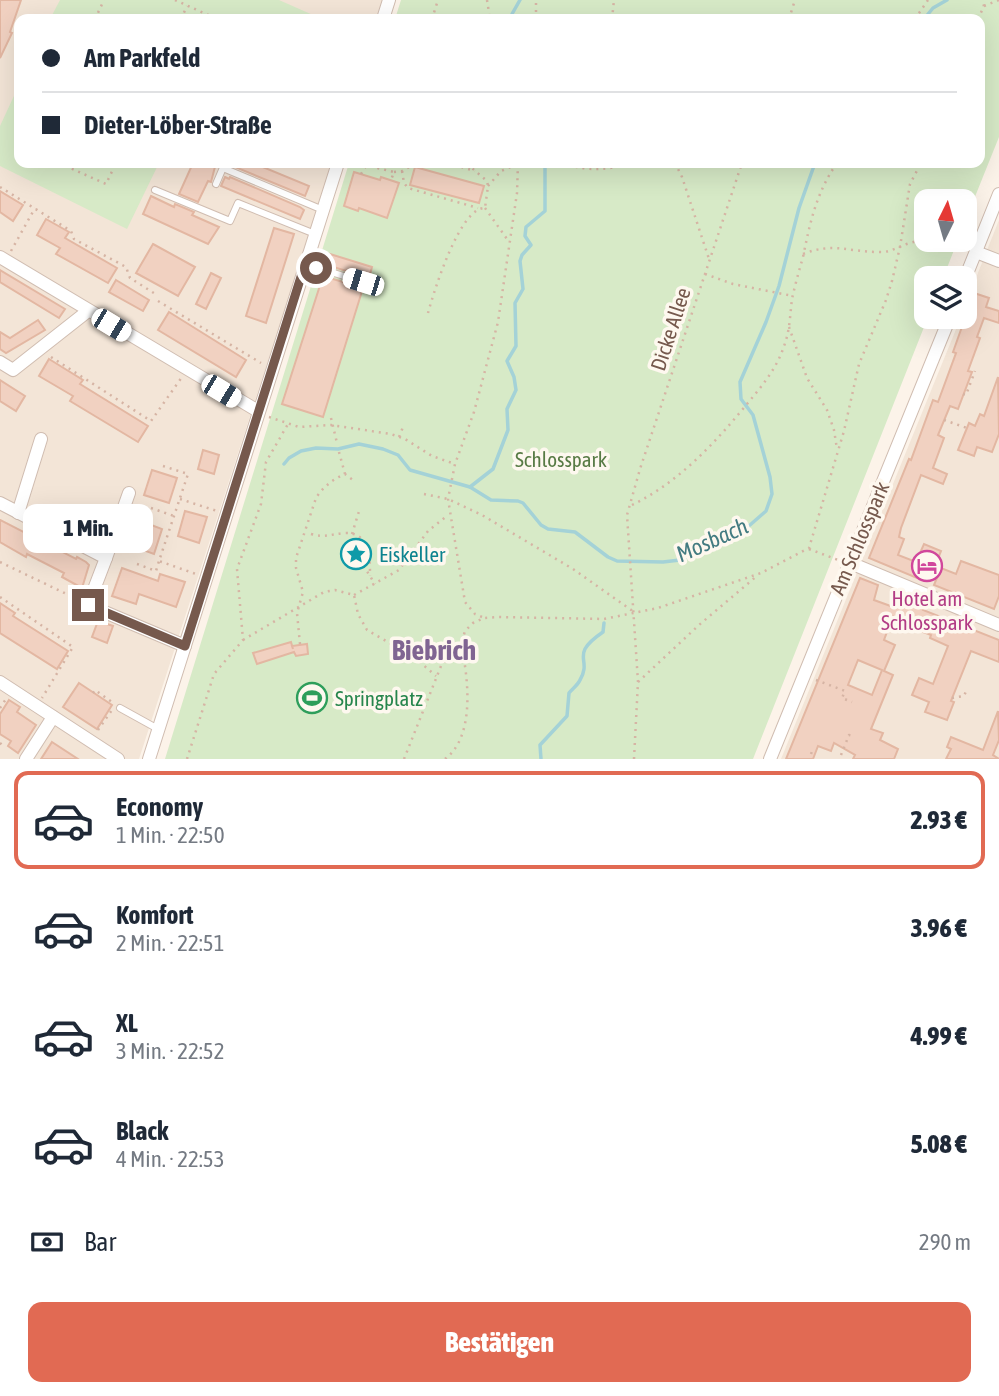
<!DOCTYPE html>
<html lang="de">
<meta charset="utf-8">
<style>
:root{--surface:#fff;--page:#f6f6f7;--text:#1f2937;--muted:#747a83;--line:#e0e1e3;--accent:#e16a53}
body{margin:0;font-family:"Asap Condensed",sans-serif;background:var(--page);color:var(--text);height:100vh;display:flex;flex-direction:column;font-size:26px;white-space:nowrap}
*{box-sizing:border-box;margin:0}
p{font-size:23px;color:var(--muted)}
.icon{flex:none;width:38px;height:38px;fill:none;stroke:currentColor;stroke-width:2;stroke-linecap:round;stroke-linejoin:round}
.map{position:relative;height:759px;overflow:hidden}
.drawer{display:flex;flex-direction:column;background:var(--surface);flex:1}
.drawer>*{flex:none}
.guide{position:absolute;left:14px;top:14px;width:971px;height:154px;border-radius:14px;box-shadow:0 7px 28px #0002;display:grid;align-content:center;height:154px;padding:0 28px;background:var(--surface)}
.needle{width:46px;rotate:5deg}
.buttons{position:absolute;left:914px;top:189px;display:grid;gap:14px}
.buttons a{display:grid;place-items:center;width:63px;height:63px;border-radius:14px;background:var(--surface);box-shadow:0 7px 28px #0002;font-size:35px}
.end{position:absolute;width:32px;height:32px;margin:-16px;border:9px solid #76594d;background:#fff;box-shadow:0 0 0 4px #fff}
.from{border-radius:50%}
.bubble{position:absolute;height:49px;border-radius:14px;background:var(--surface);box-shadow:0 7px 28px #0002;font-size:23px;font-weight:800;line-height:49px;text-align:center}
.car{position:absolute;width:21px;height:42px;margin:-21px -10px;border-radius:9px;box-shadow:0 0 5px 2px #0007;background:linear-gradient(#fff 24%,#345 0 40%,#fff 0 76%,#345 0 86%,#fff 0)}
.guide b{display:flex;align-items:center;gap:24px;height:66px;font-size:26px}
.guide b+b{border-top:2px solid var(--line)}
.guide i{width:18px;height:18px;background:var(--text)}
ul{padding:12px 0 0;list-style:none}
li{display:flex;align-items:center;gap:21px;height:98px;margin:0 14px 10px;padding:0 14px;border:4px solid transparent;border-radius:14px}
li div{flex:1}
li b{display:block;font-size:26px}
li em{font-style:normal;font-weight:800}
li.active{border-color:var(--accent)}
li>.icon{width:63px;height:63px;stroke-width:1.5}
.pay{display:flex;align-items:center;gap:18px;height:77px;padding:0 28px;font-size:26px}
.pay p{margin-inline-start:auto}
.primary-button{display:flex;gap:14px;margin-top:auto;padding:14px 28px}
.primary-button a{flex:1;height:80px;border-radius:14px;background:var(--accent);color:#fff;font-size:28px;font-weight:800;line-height:80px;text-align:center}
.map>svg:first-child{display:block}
.residential{fill:#f3e5d7}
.green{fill:#d7eac7}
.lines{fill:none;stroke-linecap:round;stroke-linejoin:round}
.stream{stroke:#a4d2d7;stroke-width:3.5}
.building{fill:#f1d1c1;stroke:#e3b7a2;stroke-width:2;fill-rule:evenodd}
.service-casing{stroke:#d0bdb1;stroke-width:8}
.minor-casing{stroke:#d0bdb1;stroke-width:14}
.path{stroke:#d6b4a4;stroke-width:2.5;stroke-dasharray:2 5;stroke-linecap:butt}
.service{stroke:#fff;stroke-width:6}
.minor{stroke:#fff;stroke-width:12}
.route{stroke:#76594d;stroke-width:9}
.labels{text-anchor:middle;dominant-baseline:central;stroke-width:7;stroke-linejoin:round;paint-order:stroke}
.street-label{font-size:21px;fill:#76594d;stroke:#fef8ef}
.park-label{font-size:21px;fill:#587b45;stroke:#fef8ef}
.culture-label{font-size:21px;fill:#0d838f;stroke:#fef8ef;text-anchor:start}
.hotel-label{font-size:21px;fill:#b23c85;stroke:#fef8ef}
.leisure-label{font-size:21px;fill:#27864d;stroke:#fef8ef;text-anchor:start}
.water-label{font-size:23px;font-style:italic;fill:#437b81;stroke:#fef8ef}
.district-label{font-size:28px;font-weight:bold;fill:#806592;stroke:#fef8ef}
</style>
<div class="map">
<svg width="999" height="759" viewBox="0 0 999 759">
<rect width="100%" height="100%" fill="#fcf3e9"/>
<g class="residential">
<path d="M0 0H384L378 19H19V163H332L139 759H0Z"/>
<path d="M999 220V759H781L961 317H964V308Z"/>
</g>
<g class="green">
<path d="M60 0H279L322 19H50Z"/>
<path d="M401 0H999V137L964 224V201H926V240H958L943 278H926V317H928L753 759H165L349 163H980V19H395Z"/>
<path d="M19 85V163H159L127 229 0 166V126Z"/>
</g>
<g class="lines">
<g class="stream">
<path d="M512 19V14L520 0"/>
<path d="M924 19 933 8 947 0"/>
<path d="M284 464 289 458 301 451 316 448 338 449 359 444 383 449 398 455 410 470 470 487 491 500 518 501 523 503 541 525 548 529 575 532 608 557 617 561 663 562 680 560 750 525 766 511 772 494 770 477 753 415 741 399 740 382 766 322 779 286 799 208 815 163"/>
<path d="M470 487 493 469 508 430 507 409 516 390 514 377 507 361 516 346 515 303 523 289 520 261 522 255 531 245 525 236 526 227 545 211V163"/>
<path d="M541 759 540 745 567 716 569 693C572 689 578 685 580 680 593 658 568 656 603 632L604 623"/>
</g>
</g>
<g class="building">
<path d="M0 0H21L10 32 12 33 0 58Z"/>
<path d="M193 163H216L211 182 208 181 198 202 179 194Z"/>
<path d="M236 163H253L309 186 305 196 235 167Z"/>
<path d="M415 167 484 186 479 203 410 185Z"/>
<path d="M354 172 380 180 381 177 399 183 387 218 359 208 358 211 344 206Z"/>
<path d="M225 177 229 179 230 177 300 207 304 210 300 219 221 186Z"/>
<path d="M0 191 23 205 13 221 0 212Z"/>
<path d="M151 196 174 207 175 204 194 212 192 215 219 227 208 244 143 214Z"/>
<path d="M46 219 69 232 65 238 117 268 108 283 56 254 60 248 37 235Z"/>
<path d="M274 228 294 234 266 323 246 316Z"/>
<path d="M153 244 195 267 178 296 136 273Z"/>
<path d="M330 254 372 267 369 278 327 265Z"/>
<path d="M0 270 65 309 59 318 0 282Z"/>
<path d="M211 273 221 278 206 309 196 304Z"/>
<path d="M323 276 363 288 323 417 282 404Z"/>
<path d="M116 280 149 300 143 311 109 292Z"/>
<path d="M974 293 989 298 986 307 999 311V323L984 318 977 337 980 338 968 371 972 372 958 409 950 406 938 435 944 438 933 468 947 474 943 484 921 475 901 528 899 537 904 539 898 555 916 562 924 544 941 551 933 571 922 566 917 578 869 558 909 459 911 460 933 400 938 402 956 353 953 352Z"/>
<path d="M169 312 246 360 236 377 158 330Z"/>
<path d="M38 320 45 330 6 353 0 349V332L10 338Z"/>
<path d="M49 359 83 380 80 384 148 426 138 442 70 401 73 396 39 376Z"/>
<path d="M998 377 999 434 992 452 977 447 974 456 958 450 969 423 975 426 980 414 984 416Z"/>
<path d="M0 380 25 396 16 411 0 401Z"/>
<path d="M203 450 219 455 214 474 198 469Z"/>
<path d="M152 470 177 478 169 503 144 495Z"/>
<path d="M185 511 207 517 199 543 178 536Z"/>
<path d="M0 520 76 559 77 557 86 562 89 565 82 588 62 577 64 573 27 554 26 557 0 542Z"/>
<path d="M138 520 162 529 154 554 129 545Z"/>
<path d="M961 561 999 575V596L994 609 934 585 941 568 956 574Z"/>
<path d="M122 568 158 581 160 574 185 582 176 607 139 594 136 604 112 596Z"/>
<path d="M860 578 878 585 874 600 896 608 901 598 924 607 923 610 999 640V662L971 651 951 701 954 702 947 720 925 712 929 702 912 695 919 678 933 684 948 646 930 638 931 635 915 629 917 624 893 616 884 640 895 645 884 671 893 675 871 729 883 733 880 740 898 749 894 759H853L855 755 834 743 831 751 818 746 813 759H786ZM858 660 882 670 872 695 848 685Z"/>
<path d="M0 603 15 613 13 616 68 651 57 669 0 633Z"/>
<path d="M98 621 113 626 107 643 92 637Z"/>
<path d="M291 642 293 649 292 646 307 644 308 654 296 656 294 652 257 664 253 653Z"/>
<path d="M79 683 112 705 97 729 63 707Z"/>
<path d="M9 700 20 707 17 712 36 725 18 753 8 746 11 741 0 734V714Z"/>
<path d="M998 711 999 740 993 755 999 759H946L951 749 947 747 951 737 983 750Z"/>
<path d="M52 742 78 759H41Z"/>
</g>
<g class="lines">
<g class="service-casing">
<g id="service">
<path d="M223 168 323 210"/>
<path d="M216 184 225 163"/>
<path d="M155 190 230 221 238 203 315 234"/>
<path d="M305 264 363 282"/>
<path d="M120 708 158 729"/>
</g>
</g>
<g class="minor-casing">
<g id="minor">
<path d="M383 19 389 0"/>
<path d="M976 252 999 261"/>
<path d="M0 257 258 411"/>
<path d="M964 281 999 194"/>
<path d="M0 362 13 370 88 311"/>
<path d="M0 503 106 558 88 605 185 646"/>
<path d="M18 513 41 439"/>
<path d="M106 558 129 493"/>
<path d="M848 562 999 625"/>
<path d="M0 682 118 759"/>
<path d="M26 759 53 717"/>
<path d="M149 759 338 163"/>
<path d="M770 759 950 317"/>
</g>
</g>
<g class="path">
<path d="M175 0 217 19"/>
<path d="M487 0 490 19"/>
<path d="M984 6 999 0"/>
<path d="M95 19 104 0"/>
<path d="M181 19 187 6"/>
<path d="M432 19 438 0"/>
<path d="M536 19V0"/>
<path d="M612 19 614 0"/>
<path d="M789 19 795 0"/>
<path d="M915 19 928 0"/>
<path d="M978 19 984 6 982 0"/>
<path d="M59 163 106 184 116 163"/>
<path d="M448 163 475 171"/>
<path d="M562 163C585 171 607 171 630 163"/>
<path d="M675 163 682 177 709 259"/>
<path d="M402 171 404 183 408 188 478 208"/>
<path d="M394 172 402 171 416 163"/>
<path d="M361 174 366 166H369L394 172 391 180"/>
<path d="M488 186 501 171 518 164"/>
<path d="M0 187 71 231 74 239 126 267 130 278 157 295"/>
<path d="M485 208 507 239"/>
<path d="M11 251 35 208"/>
<path d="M803 254C833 242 849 252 879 252 890 253 899 246 910 243 929 237 945 244 963 250"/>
<path d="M705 274 733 284 793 296"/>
<path d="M158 301 261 363"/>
<path d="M428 313C434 291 460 207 485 208L488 186 487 181 466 163"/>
<path d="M789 327 807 378 827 410 834 430 837 449"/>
<path d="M51 357 151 421 182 377"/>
<path d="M963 394 966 395 975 371"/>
<path d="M269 417 299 427 331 425 391 434 405 439 432 456 455 464"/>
<path d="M331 418 337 443"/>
<path d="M944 420 967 428"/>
<path d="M399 437 403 427"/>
<path d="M339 452 345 474"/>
<path d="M163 466 188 474 159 561 196 574"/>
<path d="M424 494 448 499 482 515 573 569 634 612"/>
<path d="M180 499 217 511"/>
<path d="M632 505C679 482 714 444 747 404 762 386 777 368 784 346 790 331 790 314 792 299 795 285 799 271 803 257 810 223 816 193 837 163"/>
<path d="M151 508 174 516"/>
<path d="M311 534C325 538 332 534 345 533 370 532 370 559 370 576"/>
<path d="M352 534 360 508"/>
<path d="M809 549 838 560"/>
<path d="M356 554 375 584"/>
<path d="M0 562 79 600"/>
<path d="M137 564 156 571 159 561"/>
<path d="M354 595 399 570 428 531 448 515"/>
<path d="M0 597 73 647 42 698"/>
<path d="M482 617 475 614 465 602 448 499 455 464 474 412 498 322 517 193 518 163"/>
<path d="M243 640 324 592 335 590 354 595 358 614 367 630 414 657 436 676"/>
<path d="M300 644 297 613 303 592 296 568V558L316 498C323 487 333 479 345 474L353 480"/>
<path d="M816 680 845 691 842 698 852 702"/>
<path d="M638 682 699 625 758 575"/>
<path d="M93 693 95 690 112 702"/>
<path d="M952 698 964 696 967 689"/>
<path d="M0 708 6 699"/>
<path d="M98 730 112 710"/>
<path d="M0 743 2 745"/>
<path d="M811 754 813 749"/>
<path d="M841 755 849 735 853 736"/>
<path d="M187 759 214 674 243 640 237 569 261 504 266 462 288 424"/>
<path d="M404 759 441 666 461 644 465 631 473 623 484 618 499 617 604 619 658 608 761 573 809 548 844 431 859 364 886 300 892 281 900 247 910 184 921 163"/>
<path d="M445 759C476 736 468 676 461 644"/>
<path d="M634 759 638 682 627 515 640 469 742 163"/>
</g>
<use href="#service" class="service"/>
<use href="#minor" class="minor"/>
</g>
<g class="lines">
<path class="route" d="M88 605 185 646 305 264 316 268"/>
</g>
<defs>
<g id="sight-ring" transform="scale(1.575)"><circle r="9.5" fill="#fef8ef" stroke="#0f9aa8" stroke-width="1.5"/><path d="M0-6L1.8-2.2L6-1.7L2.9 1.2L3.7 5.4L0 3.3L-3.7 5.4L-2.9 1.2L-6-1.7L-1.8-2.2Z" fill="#0f9aa8"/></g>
<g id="hotel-ring" transform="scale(1.575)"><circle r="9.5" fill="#fef8ef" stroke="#d1479c" stroke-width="1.5"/><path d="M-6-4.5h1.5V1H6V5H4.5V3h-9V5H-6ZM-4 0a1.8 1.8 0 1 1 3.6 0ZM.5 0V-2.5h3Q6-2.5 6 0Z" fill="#d1479c"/></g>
<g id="stadium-ring" transform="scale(1.575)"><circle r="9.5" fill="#fef8ef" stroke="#2e9e5b" stroke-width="1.5"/><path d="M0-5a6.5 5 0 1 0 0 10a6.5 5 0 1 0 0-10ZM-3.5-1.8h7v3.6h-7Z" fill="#2e9e5b"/></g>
</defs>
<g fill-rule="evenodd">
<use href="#sight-ring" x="356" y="554"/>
<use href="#hotel-ring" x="927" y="566"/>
<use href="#stadium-ring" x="312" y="698"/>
</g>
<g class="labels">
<g class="street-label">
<text transform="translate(670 329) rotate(-72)">Dicke Allee</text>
<text transform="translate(859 538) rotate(-67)">Am Schlosspark</text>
</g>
<g class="park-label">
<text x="561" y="459">Schlosspark</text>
</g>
<g class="culture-label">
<text x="379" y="554">Eiskeller</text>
</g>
<g class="hotel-label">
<text x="927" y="598">Hotel am<tspan x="927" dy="24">Schlosspark</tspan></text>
</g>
<g class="leisure-label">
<text x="335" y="698">Springplatz</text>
</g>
<g class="water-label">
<text transform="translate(712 540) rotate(-24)">Mosbach</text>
</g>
<g class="district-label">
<text x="434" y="650">Biebrich</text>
</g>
</g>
</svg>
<div class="buttons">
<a><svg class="needle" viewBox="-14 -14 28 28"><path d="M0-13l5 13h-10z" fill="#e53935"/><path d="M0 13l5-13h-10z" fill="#747a83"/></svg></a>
<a><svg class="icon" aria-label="layers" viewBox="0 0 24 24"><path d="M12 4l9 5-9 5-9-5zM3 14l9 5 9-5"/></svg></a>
</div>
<i class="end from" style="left:316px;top:268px"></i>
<i class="end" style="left:88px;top:605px"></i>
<div class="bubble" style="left:23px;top:504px;width:130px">1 Min.</div>
<i class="car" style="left:363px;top:282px;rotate:287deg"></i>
<i class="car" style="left:111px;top:325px;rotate:121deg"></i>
<i class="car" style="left:221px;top:391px;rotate:121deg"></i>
<div class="guide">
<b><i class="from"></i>Am Parkfeld</b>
<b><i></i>Dieter-Löber-Straße</b>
</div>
</div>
<section class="drawer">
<ul>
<li class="active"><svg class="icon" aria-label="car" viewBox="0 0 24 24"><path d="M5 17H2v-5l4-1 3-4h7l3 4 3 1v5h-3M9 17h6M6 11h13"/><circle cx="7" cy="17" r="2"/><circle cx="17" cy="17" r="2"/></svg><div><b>Economy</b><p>1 Min. · 22:50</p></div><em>2.93 €</em></li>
<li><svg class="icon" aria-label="car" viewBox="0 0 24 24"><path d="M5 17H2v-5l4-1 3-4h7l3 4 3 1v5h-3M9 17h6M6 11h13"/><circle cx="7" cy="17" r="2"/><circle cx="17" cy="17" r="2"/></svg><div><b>Komfort</b><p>2 Min. · 22:51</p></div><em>3.96 €</em></li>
<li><svg class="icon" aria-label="car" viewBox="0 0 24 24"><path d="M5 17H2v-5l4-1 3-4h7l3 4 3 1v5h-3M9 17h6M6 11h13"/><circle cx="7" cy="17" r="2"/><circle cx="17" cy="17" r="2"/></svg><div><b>XL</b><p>3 Min. · 22:52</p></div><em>4.99 €</em></li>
<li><svg class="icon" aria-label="car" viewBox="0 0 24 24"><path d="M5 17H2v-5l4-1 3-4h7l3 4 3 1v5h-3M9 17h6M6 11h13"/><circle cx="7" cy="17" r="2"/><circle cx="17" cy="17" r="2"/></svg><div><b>Black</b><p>4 Min. · 22:53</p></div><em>5.08 €</em></li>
</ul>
<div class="pay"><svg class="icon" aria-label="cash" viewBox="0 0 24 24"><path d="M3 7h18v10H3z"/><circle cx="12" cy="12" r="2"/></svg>Bar<p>290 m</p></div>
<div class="primary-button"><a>Bestätigen</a></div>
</section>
